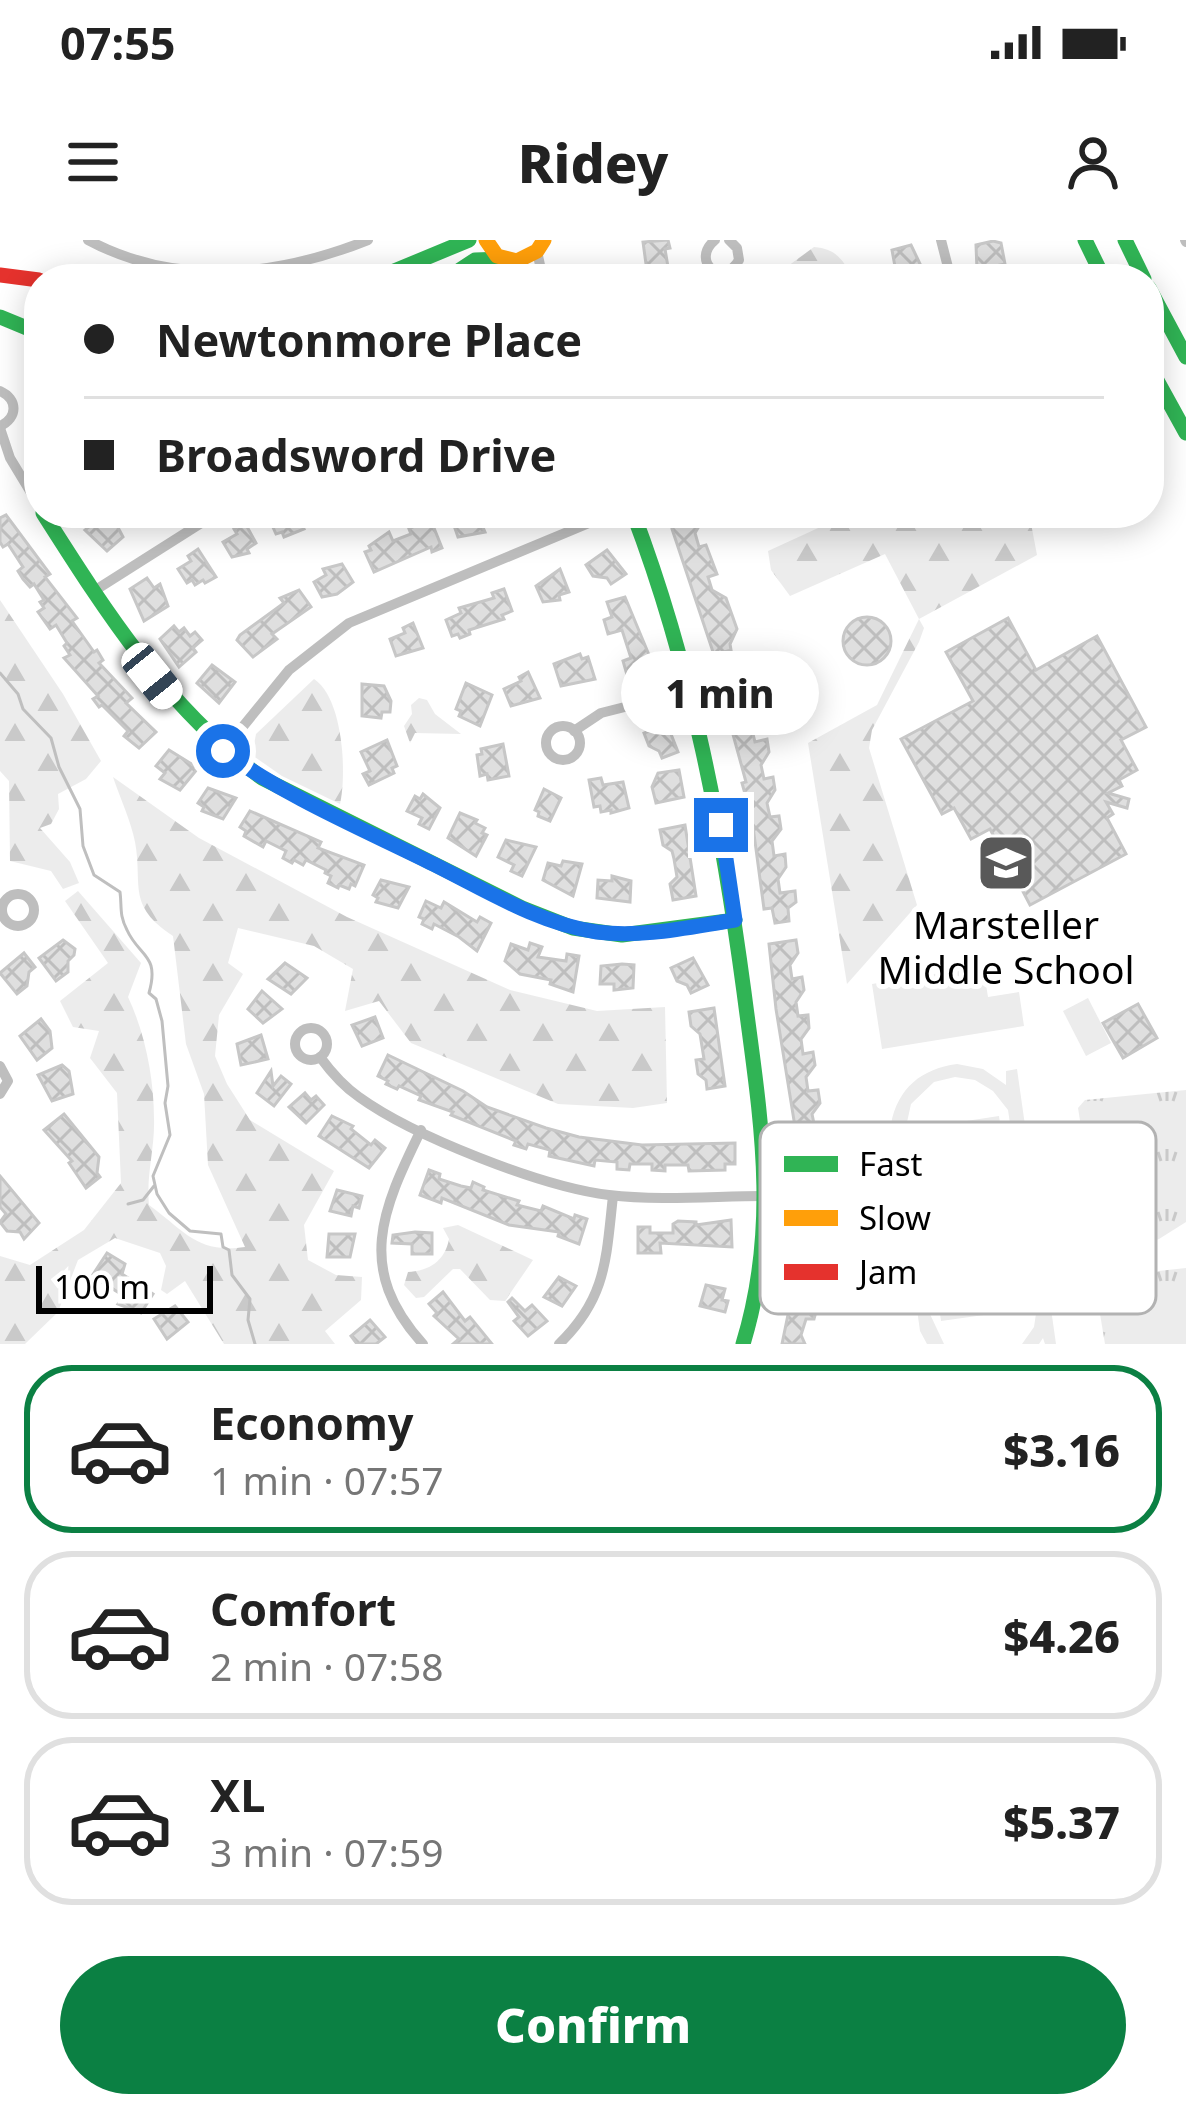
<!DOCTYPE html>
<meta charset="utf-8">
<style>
:root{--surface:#fff;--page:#f6f6f6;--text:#222;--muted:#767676;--line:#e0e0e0;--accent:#0b8043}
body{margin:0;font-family:"Noto Sans",sans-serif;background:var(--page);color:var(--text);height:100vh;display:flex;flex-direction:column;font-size:45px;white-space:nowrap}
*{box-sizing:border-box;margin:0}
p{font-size:39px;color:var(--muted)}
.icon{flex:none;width:66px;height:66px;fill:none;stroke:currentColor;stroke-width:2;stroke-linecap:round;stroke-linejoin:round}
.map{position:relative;height:1104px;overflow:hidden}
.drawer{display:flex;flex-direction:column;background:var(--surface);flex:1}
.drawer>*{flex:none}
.hud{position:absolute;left:24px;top:24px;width:1140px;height:264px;border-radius:48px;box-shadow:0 6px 30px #0003;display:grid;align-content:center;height:264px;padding:0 60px;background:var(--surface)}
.scale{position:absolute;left:36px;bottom:30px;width:177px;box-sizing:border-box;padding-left:12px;border:6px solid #000;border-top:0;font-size:33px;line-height:42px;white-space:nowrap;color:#000;-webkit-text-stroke:9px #fff;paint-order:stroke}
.end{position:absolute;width:54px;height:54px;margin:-27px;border:15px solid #1a73e8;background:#fff;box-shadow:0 0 0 6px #fff}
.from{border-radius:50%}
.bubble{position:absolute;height:84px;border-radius:42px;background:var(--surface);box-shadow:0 6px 30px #0003;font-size:39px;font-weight:800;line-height:84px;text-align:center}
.car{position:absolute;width:36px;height:72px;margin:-36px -18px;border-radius:15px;box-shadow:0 0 9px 3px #0007;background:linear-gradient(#fff 24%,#345 0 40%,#fff 0 76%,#345 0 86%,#fff 0)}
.hud b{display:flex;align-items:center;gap:42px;height:114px;font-size:45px}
.hud b+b{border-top:3px solid var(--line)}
.hud i{width:30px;height:30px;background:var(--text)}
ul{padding:21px 0 0;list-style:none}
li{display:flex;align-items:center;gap:36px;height:168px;margin:0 24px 18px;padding:0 36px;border:6px solid var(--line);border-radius:48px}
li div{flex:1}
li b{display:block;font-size:45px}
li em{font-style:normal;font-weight:800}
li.on{border-color:var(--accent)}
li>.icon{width:108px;height:108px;stroke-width:1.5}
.cta{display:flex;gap:24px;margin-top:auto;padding:24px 60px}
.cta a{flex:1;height:138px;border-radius:72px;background:var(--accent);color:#fff;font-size:48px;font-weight:800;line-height:138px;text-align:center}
.status{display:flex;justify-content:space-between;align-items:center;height:84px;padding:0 60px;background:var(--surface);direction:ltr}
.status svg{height:33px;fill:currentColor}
header{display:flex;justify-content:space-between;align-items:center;height:156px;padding:0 60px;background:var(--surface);font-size:54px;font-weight:800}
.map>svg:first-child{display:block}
.grass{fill:url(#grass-tufts)}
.forest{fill:url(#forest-firs)}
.green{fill:#ececec}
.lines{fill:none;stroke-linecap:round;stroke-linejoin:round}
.stream{stroke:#bfbfbf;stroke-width:3}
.building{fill:url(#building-cross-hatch);stroke:#c7c7c7;stroke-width:3}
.street{stroke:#bebebe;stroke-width:10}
.fast{stroke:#30b455;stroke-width:15}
.slow{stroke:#ff9f0a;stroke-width:15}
.jam{stroke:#e5322d;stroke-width:15}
.route{stroke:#1a73e8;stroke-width:15}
.labels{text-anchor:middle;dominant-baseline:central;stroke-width:10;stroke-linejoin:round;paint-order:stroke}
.poi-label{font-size:39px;fill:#000;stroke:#fff}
.key{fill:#fff;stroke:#b2b2b2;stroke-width:3}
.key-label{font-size:33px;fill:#000}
</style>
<div class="status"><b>07:55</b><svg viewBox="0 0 49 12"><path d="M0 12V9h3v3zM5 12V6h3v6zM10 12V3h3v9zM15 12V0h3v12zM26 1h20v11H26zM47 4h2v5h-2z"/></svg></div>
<header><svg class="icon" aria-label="menu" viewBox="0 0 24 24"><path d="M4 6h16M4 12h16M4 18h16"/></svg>Ridey<svg class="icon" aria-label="person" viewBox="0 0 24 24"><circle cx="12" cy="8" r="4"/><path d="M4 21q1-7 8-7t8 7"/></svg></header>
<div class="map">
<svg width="1186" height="1104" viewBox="0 0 1186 1104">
<defs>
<pattern id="grass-tufts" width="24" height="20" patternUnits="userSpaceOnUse" patternTransform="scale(3)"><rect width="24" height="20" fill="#ececec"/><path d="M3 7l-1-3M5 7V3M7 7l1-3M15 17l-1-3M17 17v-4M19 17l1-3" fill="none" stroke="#c9c9c9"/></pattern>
<pattern id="forest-firs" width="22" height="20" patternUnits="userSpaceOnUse" patternTransform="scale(3)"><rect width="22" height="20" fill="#ececec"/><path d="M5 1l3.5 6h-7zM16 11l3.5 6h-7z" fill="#c9c9c9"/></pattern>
<pattern id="building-cross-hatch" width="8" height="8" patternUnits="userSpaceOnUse" patternTransform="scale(3)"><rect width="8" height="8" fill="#dfdfdf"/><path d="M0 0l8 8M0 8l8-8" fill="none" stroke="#bebebe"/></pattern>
</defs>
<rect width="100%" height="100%" fill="#fff"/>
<g class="grass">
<path d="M1186 850V982L1159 999 1115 1013 1098 993 1078 868 1085 860Z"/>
<path d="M1186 1028V1104H1105L1097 1056 1113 1036Z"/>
</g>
<g class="forest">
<path d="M814 7C837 9 843 20 853 39H788V26Z"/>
<path d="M851 273H1029L1037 315 919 379 924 388 919 402 872 490 869 508 917 665 847 744 808 503 877 465 919 379 885 314 790 356 771 330 768 311Z"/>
<path d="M0 360 63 454 101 521 86 539 58 554 59 569 51 584 40 588 70 622 79 643 63 649 51 631 10 621 9 541 0 531Z"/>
<path d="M314 439C343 458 347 533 340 564L282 536 252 515 256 494Z"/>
<path d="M419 458 427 460 435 474 461 494 415 493 410 503 404 486 412 474 411 465Z"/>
<path d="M113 537 199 598 347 677 510 750 597 771 665 767 667 863 633 868 558 864 411 803 379 761 345 771 353 729 314 706 238 688 228 723 243 734 219 775 215 816 227 844 250 880 334 931 304 985 308 1020 336 1035 362 1037 361 1060 325 1091 335 1104H224L185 1041 167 1054 161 1050 166 1026 160 1013 115 998 78 1020 58 1072 25 1104H0V1016L30 1025 84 990 121 943 117 853 90 818 99 791 73 787 60 761 108 723 65 661 78 651 141 723 128 757C145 793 154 838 154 879 155 908 146 935 149 965 185 991 197 1014 245 1007L208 925 204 854 186 804 173 696C126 665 143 645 135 602 131 581 120 558 113 537Z"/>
<path d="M458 985 533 1020 505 1061 490 1060 460 1029H453L424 1057 416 1058 404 1045 408 1032C429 1031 445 1021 449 999L443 988Z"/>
</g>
<g class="green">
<path d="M983 726 988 757 1019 752 1024 786 882 809 872 744Z"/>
<path d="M1088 758 1111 803 1086 816 1063 771Z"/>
<path d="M957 824 983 829 1006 845V831L1017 829 1056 1104H1045L1043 1098 1039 1104H1022L1034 1087 1037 1067 1008 870 993 851 975 840 955 837 934 842 911 864 904 896 929 1072 944 1104H927L920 1091 891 884C898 848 921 829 957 824Z"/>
<path d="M1135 874 1141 908 1104 914 1099 880Z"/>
<path d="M999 876 1026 1069 941 1081 914 889Z"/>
<path d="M1175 1052 1183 1104H1133L1126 1060Z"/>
</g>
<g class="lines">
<g class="stream">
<path d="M0 433 18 454 23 469 51 498 59 527 80 569 83 606 94 635 120 652C122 667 119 675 127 690 139 717 160 714 149 753L156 759 162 781 168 846 165 863 170 895 153 936 157 954 169 973 190 991 221 994 223 1007 229 1010 232 1035 250 1059 248 1080 255 1104"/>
<path d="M128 964 143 960 154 946"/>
</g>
</g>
<g class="building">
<path d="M668 0 670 8 665 9 670 39H654L646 24 643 2Z"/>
<path d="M993 1 1001 3 1005 24 977 30 976 5Z"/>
<path d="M911 5 921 26 896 32 892 10Z"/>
<path d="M106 273H122L114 280 123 297 107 311 85 290Z"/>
<path d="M275 273H303L306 281 301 283 304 289 284 297 282 292 276 294 268 276Z"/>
<path d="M462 273H477L485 292 458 297 451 277Z"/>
<path d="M699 273 702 281 695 293 699 307 706 305 717 334 708 337 712 350 726 358 737 389 730 404 731 410 714 415 672 289 671 275Z"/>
<path d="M6 275 50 334 45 337 77 378 72 381 94 412 97 410 103 420 99 423 132 458 126 463 156 492 139 508 124 496 128 491 102 465 99 467 93 459 98 456 64 418 70 415 64 406 67 403 56 385 50 389 38 372 44 368 40 362 44 360 34 344 30 347 23 339 18 331 23 327 8 304 3 307 0 302V278Z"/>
<path d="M430 278 442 308 432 312 431 307 374 332 365 312 371 310 369 306 389 292 393 301 411 294 409 289Z"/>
<path d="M245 283 256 303 247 309 249 313 232 317 223 302 237 294 234 289Z"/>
<path d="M198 309 216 337 205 343 203 340 195 345 192 340 187 343 178 329 191 321 188 316Z"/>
<path d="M607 310 626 334 611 344 607 338 593 336 586 325Z"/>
<path d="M342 324 353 342 337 354 322 357 314 342 326 335 323 329Z"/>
<path d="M560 329 569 352 559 355 560 360 543 362 536 346Z"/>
<path d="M147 338 154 348 160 344 168 366 144 381 130 349Z"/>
<path d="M504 349 512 371 502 375 504 379 469 390 470 394 460 398 458 394 452 396 446 380 461 373 459 368 494 358 492 353Z"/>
<path d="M299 350 311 367 272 394 277 399 253 417 237 400 240 395 284 363 280 358Z"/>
<path d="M625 357 654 427 627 435 623 421 631 418 622 390 608 394 604 380 612 377 607 362Z"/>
<circle cx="867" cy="401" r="24"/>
<path d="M1008 378 1036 430 1097 396 1146 487 1121 500 1137 530 1119 540 1122 546 1108 553 1129 559 1127 568 1106 562 1113 574 1107 578 1126 614 1030 665 990 589 971 599 954 568 942 574 901 499 973 461 946 412Z"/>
<path d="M413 383 423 408 396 416 390 399 405 393 403 388Z"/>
<path d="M174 386 179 392 184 388 190 396 195 392 202 400 193 408 196 412 179 427 160 399Z"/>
<path d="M580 414 582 419 588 417 595 439 561 446 554 424Z"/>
<path d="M212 425 235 442 219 463 197 443Z"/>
<path d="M735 427 739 443 750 440 758 474 751 486 755 502 767 499 769 512 761 525 764 539 773 537 775 550 767 563 770 577 779 576 781 589 772 601 774 616 785 614 786 627 778 639 780 653 795 651 796 662 788 668 789 681 775 683 772 668 764 669 752 579 742 543 746 542 717 436 718 431Z"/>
<path d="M528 432 540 458 511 466 504 449 521 441 519 437Z"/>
<path d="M466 443 492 455 480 486 459 476 461 471 456 469Z"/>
<path d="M362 444 384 446 391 461 390 472H382L381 478 362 476Z"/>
<path d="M667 484 678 512 662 518 659 511 649 506 644 493Z"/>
<path d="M387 500 397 526 392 528 394 533 369 545 363 534 370 531 361 512Z"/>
<path d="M503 504 509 536 488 540 487 534 480 536 477 515 482 514 481 509Z"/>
<path d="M169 510 198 528 180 550 160 539 165 533 156 526Z"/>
<path d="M679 530 684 557 656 563 652 547 658 533Z"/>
<path d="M601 538 603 545 623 542 629 568 611 573V570L601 572 600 566 594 567 589 540Z"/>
<path d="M208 548 236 558 223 579 202 571 204 567 198 563Z"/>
<path d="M544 549 561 558 550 581 538 576 539 572 535 570Z"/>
<path d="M423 554 440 568 429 589 419 584 422 578 407 571 415 556 420 559Z"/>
<path d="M250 571 321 602 318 608 364 625 355 646 351 644 349 649 339 645 338 648 328 643 331 636 325 633 326 630 306 620 303 625 294 620 292 623 283 618 286 611 266 601 263 607 244 596 246 591 240 587Z"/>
<path d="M460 573 477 580 475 583 485 588 482 593 487 595 476 616 448 598Z"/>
<path d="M685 585 696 656 673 660 670 644 677 637 674 619 672 611 663 605 660 590Z"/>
<path d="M506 600 536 607 522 636 511 631 514 625 498 617Z"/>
<path d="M563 621 582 624 573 656 543 640 548 623 561 626Z"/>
<path d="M612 636 631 641 630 662 597 658 598 640 612 641Z"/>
<path d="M381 640 409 647 398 668 376 662 378 658 373 655Z"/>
<path d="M426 661 441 668 444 662 477 682 480 677 491 683 477 711 459 697 434 684 432 689 422 684 424 679 419 677Z"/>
<path d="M63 700 75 709 74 715 68 721V732L56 741 39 718Z"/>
<path d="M796 700 798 713 790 725 792 739 802 737 804 750 796 762 798 776 808 775 809 788 801 799 803 814 813 812 815 825 806 837 808 851 818 850 820 863 812 874 817 898 828 908V921H819L820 937 830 948V962H818L817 975 828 985 827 1000H818L816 1017 824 1029 823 1040H812L809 1056 817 1068 814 1079H806L801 1095 805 1104H782L798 1026 802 930 776 769 769 704Z"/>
<path d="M530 703 542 707 538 717 566 721 567 714 579 716 573 752 550 744 551 740 520 734 505 721 511 704 528 710Z"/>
<path d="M24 713 35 727 29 732 27 746 17 754 0 733Z"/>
<path d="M693 718 708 745 691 753 687 745 677 741 671 728Z"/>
<path d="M285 723 307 738 291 754 268 739Z"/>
<path d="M622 724 634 725 633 748 614 750V744H600L601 726Z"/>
<path d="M262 751 282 769 263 783 248 769Z"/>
<path d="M1138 764 1157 798 1123 818 1103 783Z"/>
<path d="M714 768 725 846 707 849 706 840 698 834 696 820 704 819 700 794 691 786 689 772Z"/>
<path d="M375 777 383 798 362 806 352 785Z"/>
<path d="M41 779 50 791 52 808 37 820 20 796Z"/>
<path d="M261 795 268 819 241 825 237 804Z"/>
<path d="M388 815 463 851 487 867 546 888 579 897 642 905 735 903V924H725V930L689 931 688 925H665V931L652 930V924H630L629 930 617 929V922L595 920 594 926 549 916 550 910 528 904 526 909 514 905 516 901 451 875 453 872 419 860 421 856 399 846 397 849 386 844 388 841 378 836Z"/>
<path d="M62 825 69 831 73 854 52 861 38 835Z"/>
<path d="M271 831 273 846 281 836 291 844 274 866 257 853Z"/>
<path d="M305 853 311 860 316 856 324 865 306 883 289 867Z"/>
<path d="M64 874 99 917 97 933 100 937 86 948 69 923 72 921 44 890Z"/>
<path d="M332 876 353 886 351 889 371 905 375 900 385 908 369 928 319 896Z"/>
<path d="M429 930 440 934 439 939 461 946 471 948 473 942 484 947 483 950 519 961 517 965 541 971 543 966 574 979 575 975 587 979 579 1004 558 996 559 992 509 985 442 958 441 963 420 955Z"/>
<path d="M0 936 39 983 24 999 20 992 7 991 0 982 6 974 0 967Z"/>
<path d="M337 950 362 956 359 968 353 966 351 976 330 971Z"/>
<path d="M731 980 732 1007 660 1003 661 1013H638V987H650V993H673V984L678 981 696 982V985Z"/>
<path d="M415 992 432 993V1014H412V1004L392 1003 393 995Z"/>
<path d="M329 994H355L350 1017H327Z"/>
<path d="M107 1013 125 1024 122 1034 153 1054 141 1073 118 1064 124 1056 92 1036Z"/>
<path d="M559 1037 576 1046 562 1066 544 1057Z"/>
<path d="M706 1045 725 1049 722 1060 728 1061 725 1072 700 1066Z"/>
<path d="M443 1052 465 1081 470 1077 492 1104H453L459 1099 434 1076 437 1073 429 1064Z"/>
<path d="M512 1058 525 1071 532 1065 547 1081 528 1096 514 1081 519 1077 508 1062Z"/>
<path d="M175 1066 188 1082 167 1099 154 1079Z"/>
<path d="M370 1080 385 1097 376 1104H357L351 1096Z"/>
</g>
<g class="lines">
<g class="street">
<path d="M88 0C178 48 278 36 368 0"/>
<path d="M715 0C690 21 722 49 739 20L737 8 729 0"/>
<path d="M941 0 951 39"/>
<path d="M1185 0 1186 2"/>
<path d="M537 11 543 39"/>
<path d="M517 21 530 39"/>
<path d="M0 151C18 159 18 178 0 186"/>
<path d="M0 188 10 218 39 266"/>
<path d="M94 351 217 273"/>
<circle cx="563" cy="503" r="17"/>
<path d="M574 491 601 473 692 450"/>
<path d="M223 511 289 430 349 383 613 273"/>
<circle cx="18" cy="670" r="16"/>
<circle cx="311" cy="804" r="16"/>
<path d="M320 817C331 832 343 846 359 857 413 896 542 947 609 955 660 961 715 956 767 956"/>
<path d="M0 826 8 841 0 854"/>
<path d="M421 890C382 970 355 1029 423 1104"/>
<path d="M559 1104C607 1058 606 1018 613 956"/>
</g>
<g class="fast">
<path d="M1085 0 1104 39"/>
<path d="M1125 0 1144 39"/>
<path d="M375 39 469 0"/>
<path d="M446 39 475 20 503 19"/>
<path d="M1149 48 1186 117"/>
<path d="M0 77 39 93"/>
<path d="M1149 126 1186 193"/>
<path d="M43 273C106 372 166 467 262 538L522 668 573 688 622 695 735 680"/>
<path d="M633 273C692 428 722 588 744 752 760 875 780 983 743 1104"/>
</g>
<path class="slow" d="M486 0 497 16 517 21 537 11 544 0"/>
<path class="jam" d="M0 35 39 40"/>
</g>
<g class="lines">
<path class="route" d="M223 511C285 556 358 587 427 621 481 647 536 683 597 692 643 698 689 687 735 680L721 585"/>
</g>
<defs>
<g id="school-square" transform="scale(3)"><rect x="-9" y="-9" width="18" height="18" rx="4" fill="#595959" stroke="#fff"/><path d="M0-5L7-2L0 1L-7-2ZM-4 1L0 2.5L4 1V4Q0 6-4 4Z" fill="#fff"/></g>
</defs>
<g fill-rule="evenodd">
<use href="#school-square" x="1006" y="623"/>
</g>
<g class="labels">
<g class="poi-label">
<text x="1006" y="683">Marsteller<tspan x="1006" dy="45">Middle School</tspan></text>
</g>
</g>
<rect x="760" y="882" width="396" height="192" rx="18" class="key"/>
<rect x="784" y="916" width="54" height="16" fill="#30b455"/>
<rect x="784" y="970" width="54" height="16" fill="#ff9f0a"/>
<rect x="784" y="1024" width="54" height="16" fill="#e5322d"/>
<g class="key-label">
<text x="859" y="936">Fast</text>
<text x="859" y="990">Slow</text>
<text x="859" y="1044">Jam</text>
</g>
</svg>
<div class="scale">100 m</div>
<i class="end from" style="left:223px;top:511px"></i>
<i class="end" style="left:721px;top:585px"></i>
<div class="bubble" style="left:621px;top:411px;width:198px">1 min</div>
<i class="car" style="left:152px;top:436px;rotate:141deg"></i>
<div class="hud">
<b><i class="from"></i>Newtonmore Place</b>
<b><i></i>Broadsword Drive</b>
</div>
</div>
<section class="drawer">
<ul>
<li class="on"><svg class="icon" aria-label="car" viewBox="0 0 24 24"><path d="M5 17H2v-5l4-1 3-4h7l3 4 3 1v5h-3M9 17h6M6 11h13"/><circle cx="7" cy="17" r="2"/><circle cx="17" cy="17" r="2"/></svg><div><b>Economy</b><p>1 min · 07:57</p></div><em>$3.16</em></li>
<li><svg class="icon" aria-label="car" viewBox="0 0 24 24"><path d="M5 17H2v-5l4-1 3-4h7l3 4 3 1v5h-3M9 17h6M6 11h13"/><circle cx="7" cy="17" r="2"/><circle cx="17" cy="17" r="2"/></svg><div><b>Comfort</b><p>2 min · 07:58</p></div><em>$4.26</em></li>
<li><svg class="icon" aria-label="car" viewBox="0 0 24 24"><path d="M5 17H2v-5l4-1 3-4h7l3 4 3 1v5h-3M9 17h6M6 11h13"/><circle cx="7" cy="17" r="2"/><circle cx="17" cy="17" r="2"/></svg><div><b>XL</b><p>3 min · 07:59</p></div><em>$5.37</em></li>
</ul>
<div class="cta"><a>Confirm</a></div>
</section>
